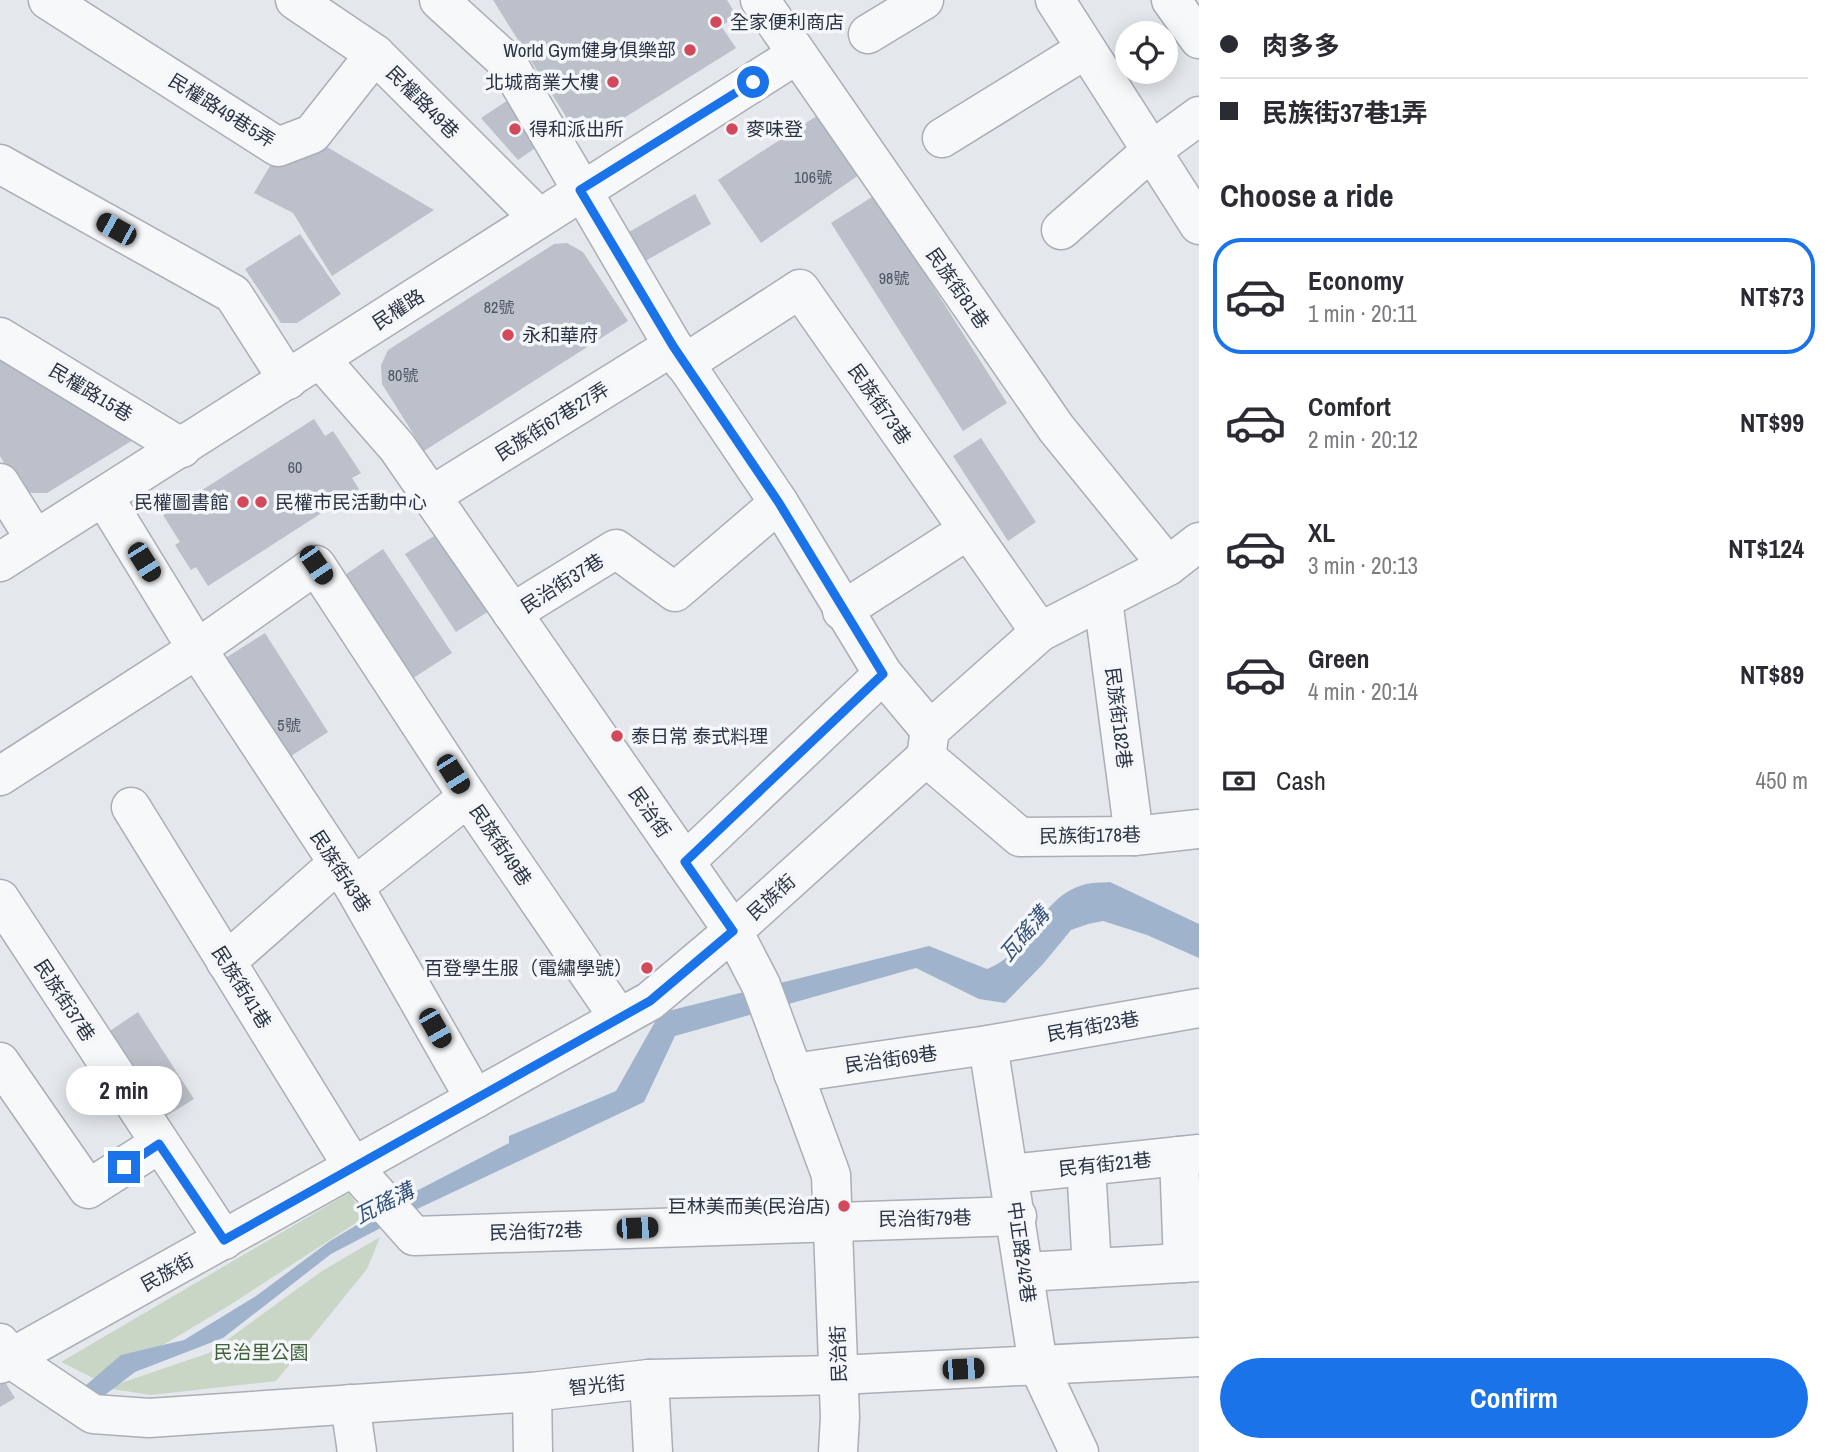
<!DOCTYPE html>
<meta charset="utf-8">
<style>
:root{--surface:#fff;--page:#f2f2f3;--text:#2b2b33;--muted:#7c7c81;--line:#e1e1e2;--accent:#1a73e8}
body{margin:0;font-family:"Archivo Narrow","Noto Sans TC",sans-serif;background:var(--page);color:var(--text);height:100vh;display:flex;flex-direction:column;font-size:26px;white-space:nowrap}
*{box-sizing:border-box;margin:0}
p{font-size:23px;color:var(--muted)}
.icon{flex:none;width:38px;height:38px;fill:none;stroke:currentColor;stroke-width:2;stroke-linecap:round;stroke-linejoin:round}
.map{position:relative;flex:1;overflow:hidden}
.drawer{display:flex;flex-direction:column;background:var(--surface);width:630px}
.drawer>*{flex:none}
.top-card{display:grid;align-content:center;height:154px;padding:0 21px;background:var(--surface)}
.controls{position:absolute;left:1115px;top:21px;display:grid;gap:14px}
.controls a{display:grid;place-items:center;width:63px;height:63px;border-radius:50%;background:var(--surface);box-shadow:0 4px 18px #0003;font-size:35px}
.end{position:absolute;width:32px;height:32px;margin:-16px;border:9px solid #1a73e8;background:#fff;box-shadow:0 0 0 4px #fff}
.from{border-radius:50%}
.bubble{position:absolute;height:49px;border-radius:24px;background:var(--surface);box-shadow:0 4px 18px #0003;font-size:23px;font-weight:700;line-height:49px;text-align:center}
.car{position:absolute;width:21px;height:42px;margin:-21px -10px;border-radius:9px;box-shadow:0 0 5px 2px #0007;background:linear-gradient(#222 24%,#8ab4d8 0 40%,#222 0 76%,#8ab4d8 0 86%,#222 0)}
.top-card b{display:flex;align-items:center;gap:24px;height:66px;font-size:26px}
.top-card b+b{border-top:2px solid var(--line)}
.top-card i{width:18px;height:18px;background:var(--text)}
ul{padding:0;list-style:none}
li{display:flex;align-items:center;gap:21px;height:116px;margin:0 14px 10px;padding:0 7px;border:4px solid transparent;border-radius:28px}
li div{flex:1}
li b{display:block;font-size:26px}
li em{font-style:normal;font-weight:700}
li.selected{border-color:var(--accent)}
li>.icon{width:63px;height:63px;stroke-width:1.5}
h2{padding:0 21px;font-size:32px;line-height:84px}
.pay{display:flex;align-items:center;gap:18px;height:77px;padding:0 21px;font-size:26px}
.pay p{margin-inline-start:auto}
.action{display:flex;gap:14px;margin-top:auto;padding:14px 21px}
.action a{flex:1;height:80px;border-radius:42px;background:var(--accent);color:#fff;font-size:28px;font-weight:700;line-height:80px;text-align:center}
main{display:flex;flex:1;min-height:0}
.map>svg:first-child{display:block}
.green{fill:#c9d6c5}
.water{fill:#9fb4cc}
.building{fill:#bbc0ca}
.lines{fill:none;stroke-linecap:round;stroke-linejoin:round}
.minor-casing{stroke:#a9aeb7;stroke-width:41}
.minor{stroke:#f7f8fa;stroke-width:38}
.route{stroke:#1a73e8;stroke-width:9}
.poi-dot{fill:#d1495b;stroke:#f4f6f9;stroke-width:2.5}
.labels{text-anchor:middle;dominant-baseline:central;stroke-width:7;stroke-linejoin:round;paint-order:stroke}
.number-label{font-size:16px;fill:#4f5766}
.poi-label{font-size:19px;fill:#2b3445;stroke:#f4f6f9;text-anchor:start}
.street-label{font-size:19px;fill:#2b3445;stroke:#f4f6f9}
.park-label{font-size:19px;fill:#3f6138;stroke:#f4f6f9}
.water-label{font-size:21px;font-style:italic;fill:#34527a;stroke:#f4f6f9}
</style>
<main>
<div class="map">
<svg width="1199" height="1452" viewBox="0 0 1199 1452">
<rect width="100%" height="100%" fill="#e4e7ec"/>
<g class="green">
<path d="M349 1193 365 1217 230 1305 101 1382 61 1362Z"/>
<path d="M380 1237 367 1269 276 1381 151 1395 106 1388 209 1353 322 1271Z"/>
</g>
<path class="water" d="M1110 882 1199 924V958L1147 935 1103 921 1088 924 1071 930 1043 964 1005 1003 979 999 916 968 675 1036 644 1102 415 1210 331 1254 223 1338 135 1372 93 1404 78 1392 121 1355 184 1340 256 1296 330 1241 397 1201 509 1143V1136L616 1091 660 1013 929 946 987 969C1032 952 1038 898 1083 885 1091 882 1101 883 1110 882Z"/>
<g class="building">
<path d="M493 0H727L737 16 721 26 736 48 603 131 594 117 587 122 583 115 570 123Z"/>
<path d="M514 96 548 139 518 160 481 118Z"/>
<path d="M818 115 866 170 761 243 718 180Z"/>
<path d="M293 127 434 210 332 276 293 213 254 193Z"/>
<path d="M695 194 711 224 638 265 622 236Z"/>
<path d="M875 195 1007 403 963 431 831 223Z"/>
<path d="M300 234 341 294 297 323H281L245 269Z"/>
<path d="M567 243 583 252 628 321 424 451 382 384 381 365 388 350 554 244Z"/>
<path d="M0 344 138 437 47 493H32L20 489 0 456Z"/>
<path d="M314 419 325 436 333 431 361 473 352 478 359 489 208 586 196 567 191 570 175 545 180 542 163 515Z"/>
<path d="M981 438 1036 522 1008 541 953 456Z"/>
<path d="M447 528 497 606 456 632 405 554Z"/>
<path d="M383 549 452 653 407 682 339 579Z"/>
<path d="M265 633 328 732 288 758 224 659Z"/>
<path d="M138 1012 194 1099 152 1125 98 1039Z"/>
<path d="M0 1374 15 1398 0 1407Z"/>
</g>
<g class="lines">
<g class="minor-casing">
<g id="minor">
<path d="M48 0 278 147 312 134 375 54"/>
<path d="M295 0 375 54 538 217"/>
<path d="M439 0 507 62 673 346 779 503 883 674 930 730"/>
<path d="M760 0 1056 428 1168 566"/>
<path d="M1055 0 1199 225"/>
<path d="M1171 0 1199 39"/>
<path d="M868 34 924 0"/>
<path d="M942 138 1086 49"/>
<path d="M0 164 233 294 288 380"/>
<path d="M1061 230 1151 151 1199 116"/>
<path d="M0 337 182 448"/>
<path d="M321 360 397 447 733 931 761 985 831 1175 840 1417 838 1452"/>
<path d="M684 364 800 289 1040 632"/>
<path d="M0 483 35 539"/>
<path d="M431 496 673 346"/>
<path d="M104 497 197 649 354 887 475 1099"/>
<path d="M0 562 796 55"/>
<path d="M1103 600 1134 836"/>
<path d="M842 611 968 530"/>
<path d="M512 613 616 549 675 592 779 503"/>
<path d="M926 757 1020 837 1134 836 1199 829"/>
<path d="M0 776 197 649 316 565 468 797 619 1018"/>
<path d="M131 807 353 1167 414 1236 1017 1216"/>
<path d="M685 862 883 674"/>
<path d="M354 887 468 797"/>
<path d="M0 899 224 1240"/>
<path d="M226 962 337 864"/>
<path d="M988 1045 1038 1365 1079 1452"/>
<path d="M0 1062 88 1189 159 1144"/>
<path d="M793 1073 988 1045 1199 1008"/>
<path d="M1179 1156 1183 1263"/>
<path d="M1086 1166 1092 1268"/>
<path d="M1010 1174 1199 1154"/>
<path d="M1025 1272 1199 1262"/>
<path d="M0 1343 11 1359 93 1414 149 1418 532 1392 649 1379 839 1375 1199 1357"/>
<path d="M0 1364 650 1001 733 931 926 757 930 730 1040 632 1168 566 1199 542"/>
<path d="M649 1379 653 1452"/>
<path d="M532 1392 533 1452"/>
<path d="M350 1404 357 1452"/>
</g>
</g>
<use href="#minor" class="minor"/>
</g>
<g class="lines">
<path class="route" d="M124 1167 159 1144 224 1240 650 1001 733 931 685 862 883 674 779 503 673 346 580 190 753 82"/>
</g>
<g class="poi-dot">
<circle cx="716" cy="22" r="7"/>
<circle cx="690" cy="50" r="7"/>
<circle cx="613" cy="82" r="7"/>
<circle cx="515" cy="129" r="7"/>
<circle cx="732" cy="129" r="7"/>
<circle cx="508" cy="335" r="7"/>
<circle cx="243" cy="502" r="7"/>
<circle cx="261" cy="502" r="7"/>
<circle cx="617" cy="736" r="7"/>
<circle cx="647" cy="968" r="7"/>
<circle cx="844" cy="1206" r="7"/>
</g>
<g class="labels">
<g class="number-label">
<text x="813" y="177">106號</text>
<text x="894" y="278">98號</text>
<text x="499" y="307">82號</text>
<text x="403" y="375">80號</text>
<text x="295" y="467">60</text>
<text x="289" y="725">5號</text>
</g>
<g class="poi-label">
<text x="730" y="22">全家便利商店</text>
<text x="676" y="50" text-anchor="end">World Gym健身俱樂部</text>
<text x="599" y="82" text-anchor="end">北城商業大樓</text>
<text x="529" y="129">得和派出所</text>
<text x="746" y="129">麥味登</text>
<text x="522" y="335">永和華府</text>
<text x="229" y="502" text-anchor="end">民權圖書館</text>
<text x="275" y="502">民權市民活動中心</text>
<text x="631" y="736">泰日常 泰式料理</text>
<text x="633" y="968" text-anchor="end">百登學生服（電繡學號）</text>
<text x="830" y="1206" text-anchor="end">巨林美而美(民治店)</text>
</g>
<g class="street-label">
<text transform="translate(423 102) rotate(45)">民權路49巷</text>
<text transform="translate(222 110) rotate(32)">民權路49巷5弄</text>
<text transform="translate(958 288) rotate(55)">民族街81巷</text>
<text transform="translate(398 309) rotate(-33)">民權路</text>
<text transform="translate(91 392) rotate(31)">民權路15巷</text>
<text transform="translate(880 404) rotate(55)">民族街73巷</text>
<text transform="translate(552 421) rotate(-32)">民族街67巷27弄</text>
<text transform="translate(562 583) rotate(-32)">民治街37巷</text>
<text transform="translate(1119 718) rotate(83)">民族街182巷</text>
<text transform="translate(650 812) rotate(55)">民治街</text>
<text transform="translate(1090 835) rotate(-1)">民族街178巷</text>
<text transform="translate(501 845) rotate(56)">民族街49巷</text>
<text transform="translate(341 871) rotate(57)">民族街43巷</text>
<text transform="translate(771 897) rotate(-42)">民族街</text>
<text transform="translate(242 987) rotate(58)">民族街41巷</text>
<text transform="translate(65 1000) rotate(57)">民族街37巷</text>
<text transform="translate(1093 1026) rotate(-10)">民有街23巷</text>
<text transform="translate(891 1059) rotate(-8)">民治街69巷</text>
<text transform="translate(1105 1164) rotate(-6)">民有街21巷</text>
<text transform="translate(925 1218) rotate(-1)">民治街79巷</text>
<text transform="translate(536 1231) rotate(-2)">民治街72巷</text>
<text transform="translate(1022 1252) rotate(82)">中正路242巷</text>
<text transform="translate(167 1272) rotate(-29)">民族街</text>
<text transform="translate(838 1354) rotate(-92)">民治街</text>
<text transform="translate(597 1385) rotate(-6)">智光街</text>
</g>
<g class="park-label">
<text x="261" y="1352">民治里公園</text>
</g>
<g class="water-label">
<text transform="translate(1024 934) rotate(-49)">瓦磘溝</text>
<text transform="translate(384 1203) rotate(-27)">瓦磘溝</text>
</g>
</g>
</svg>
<div class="controls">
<a><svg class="icon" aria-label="locate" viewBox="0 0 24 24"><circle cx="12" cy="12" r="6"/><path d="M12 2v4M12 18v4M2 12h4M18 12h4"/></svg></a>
</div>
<i class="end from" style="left:753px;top:82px"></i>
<i class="end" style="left:124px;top:1167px"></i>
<div class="bubble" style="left:66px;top:1066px;width:116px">2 min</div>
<i class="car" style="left:116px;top:229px;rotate:299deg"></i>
<i class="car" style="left:144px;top:562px;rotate:148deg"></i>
<i class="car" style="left:316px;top:565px;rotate:146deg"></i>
<i class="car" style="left:453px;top:774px;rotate:148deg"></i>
<i class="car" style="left:435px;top:1028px;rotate:150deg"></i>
<i class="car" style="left:637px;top:1228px;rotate:88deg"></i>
<i class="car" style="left:963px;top:1369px;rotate:87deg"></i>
</div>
<section class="drawer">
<div class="top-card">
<b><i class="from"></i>肉多多</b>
<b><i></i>民族街37巷1弄</b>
</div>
<h2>Choose a ride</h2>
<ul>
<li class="selected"><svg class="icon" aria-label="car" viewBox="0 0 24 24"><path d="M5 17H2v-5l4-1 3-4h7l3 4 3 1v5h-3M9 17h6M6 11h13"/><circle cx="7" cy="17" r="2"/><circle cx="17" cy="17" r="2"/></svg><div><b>Economy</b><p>1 min · 20:11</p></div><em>NT$73</em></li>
<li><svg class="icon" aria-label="car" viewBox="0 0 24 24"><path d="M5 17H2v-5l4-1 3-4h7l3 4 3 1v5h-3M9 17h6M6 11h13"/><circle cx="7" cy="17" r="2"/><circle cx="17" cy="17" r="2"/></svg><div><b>Comfort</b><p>2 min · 20:12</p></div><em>NT$99</em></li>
<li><svg class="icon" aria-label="car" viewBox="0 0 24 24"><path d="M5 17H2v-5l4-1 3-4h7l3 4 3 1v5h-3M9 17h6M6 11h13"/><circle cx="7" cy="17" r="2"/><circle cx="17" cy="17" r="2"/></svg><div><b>XL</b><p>3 min · 20:13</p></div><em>NT$124</em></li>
<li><svg class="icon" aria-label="car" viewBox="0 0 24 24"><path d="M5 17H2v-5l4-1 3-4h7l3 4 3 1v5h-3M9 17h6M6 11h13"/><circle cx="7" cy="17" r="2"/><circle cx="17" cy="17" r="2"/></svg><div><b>Green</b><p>4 min · 20:14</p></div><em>NT$89</em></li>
</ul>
<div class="pay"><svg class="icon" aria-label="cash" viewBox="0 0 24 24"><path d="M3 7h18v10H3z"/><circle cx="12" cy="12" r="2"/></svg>Cash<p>450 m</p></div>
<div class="action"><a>Confirm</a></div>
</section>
</main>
